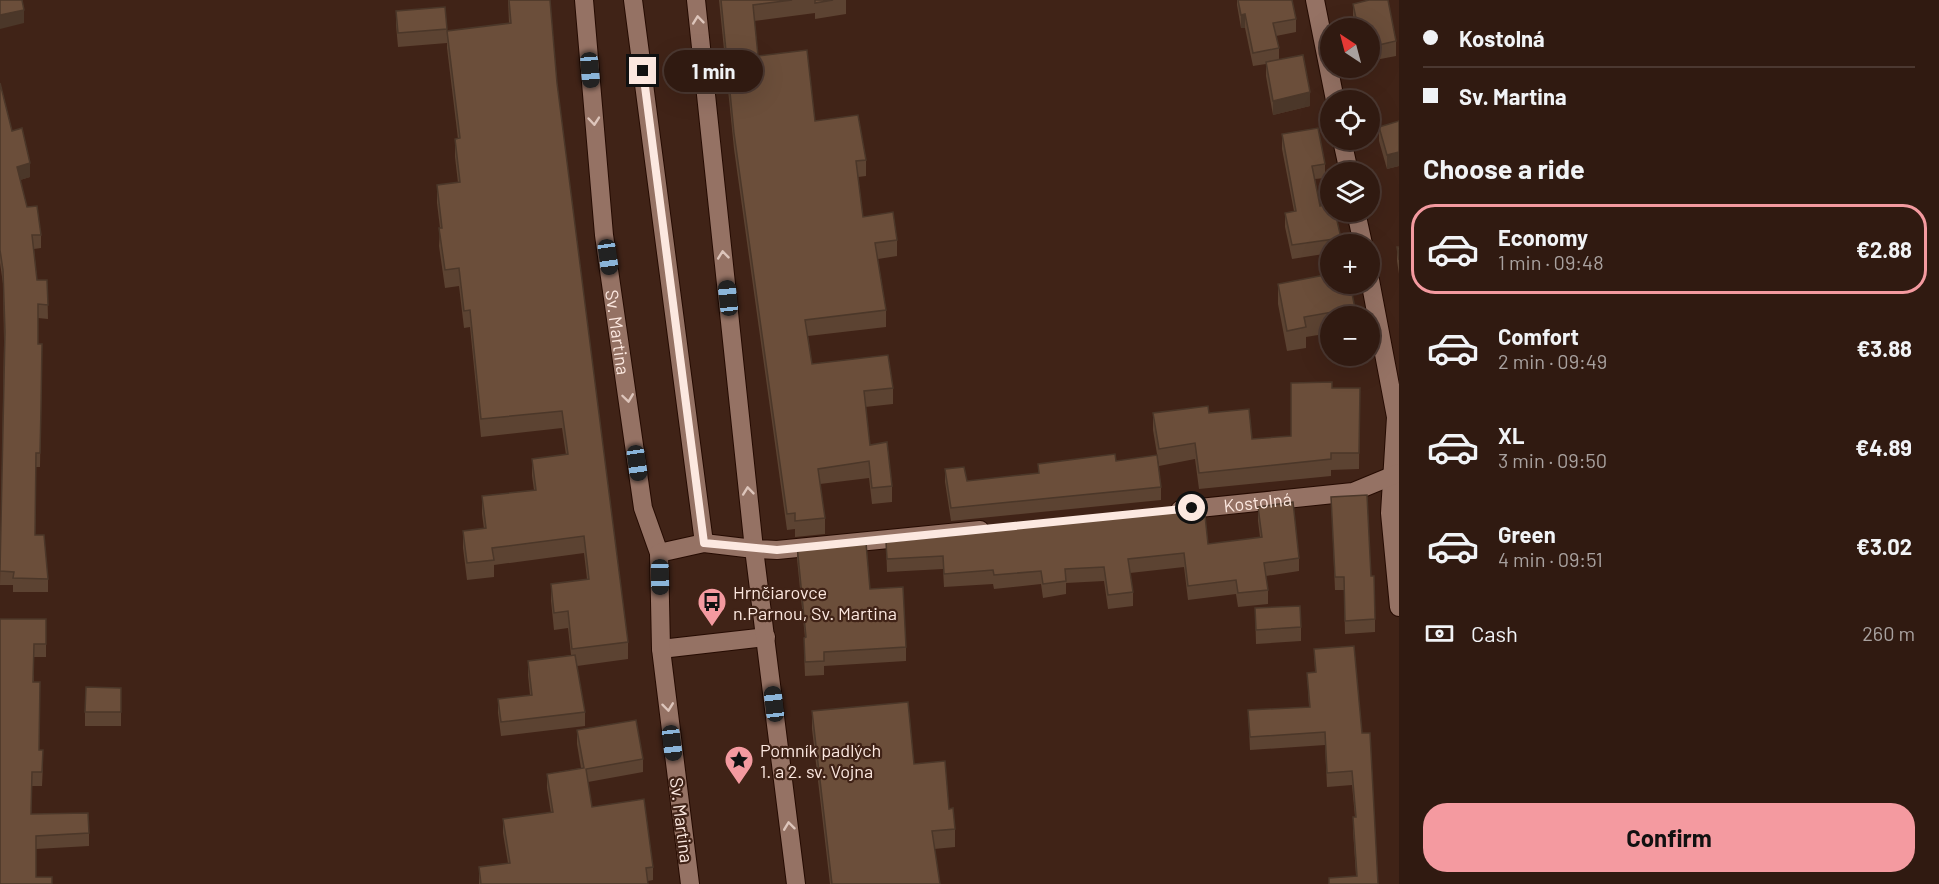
<!DOCTYPE html>
<meta charset="utf-8">
<style>
:root{--surface:#301a11;--page:#3c271f;--text:#f1f3f6;--muted:#a8a19f;--line:#4b3831;--accent:#f49aa0}
body{margin:0;font-family:Barlow,sans-serif;background:var(--page);color:var(--text);height:100vh;display:flex;flex-direction:column;font-size:22px;white-space:nowrap}
*{box-sizing:border-box;margin:0}
p{font-size:20px;color:var(--muted)}
.icon{flex:none;width:33px;height:33px;fill:none;stroke:currentColor;stroke-width:2;stroke-linecap:round;stroke-linejoin:round}
.map{position:relative;flex:1;overflow:hidden}
.side{display:flex;flex-direction:column;background:var(--surface);width:540px}
.side>*{flex:none}
.banner{display:grid;align-content:center;height:132px;padding:0 24px;background:var(--surface)}
.needle{width:39px;rotate:324deg}
.controls{position:absolute;left:1320px;top:18px;display:grid;gap:12px}
.controls a{display:grid;place-items:center;width:60px;height:60px;border-radius:50%;background:var(--surface);box-shadow:0 6px 24px #0002,0 0 0 2px var(--line);font-size:30px}
.end{position:absolute;width:27px;height:27px;margin:-14px;border:8px solid #fce8e0;background:#111;box-shadow:0 0 0 3px #111}
.from{border-radius:50%}
.bubble{position:absolute;height:42px;border-radius:21px;background:var(--surface);box-shadow:0 6px 24px #0002,0 0 0 2px var(--line);font-size:20px;font-weight:700;line-height:42px;text-align:center}
.car{position:absolute;width:18px;height:36px;margin:-18px -9px;border-radius:8px;box-shadow:0 0 4px 2px #0007;background:linear-gradient(#222 24%,#8ab4d8 0 40%,#222 0 76%,#8ab4d8 0 86%,#222 0)}
.banner b{display:flex;align-items:center;gap:21px;height:57px;font-size:22px}
.banner b+b{border-top:2px solid var(--line)}
.banner i{width:15px;height:15px;background:var(--text)}
ul{padding:0;list-style:none}
li{display:flex;align-items:center;gap:18px;height:90px;margin:0 12px 9px;padding:0 12px;border:3px solid transparent;border-radius:24px}
li div{flex:1}
li b{display:block;font-size:22px}
li em{font-style:normal;font-weight:700}
li.current{border-color:var(--accent)}
li>.icon{width:54px;height:54px;stroke-width:1.5}
h2{padding:0 24px;font-size:27px;line-height:72px}
.pay{display:flex;align-items:center;gap:15px;height:66px;padding:0 24px;font-size:22px}
.pay p{margin-inline-start:auto}
.button{display:flex;gap:12px;margin-top:auto;padding:12px 24px}
.button a{flex:1;height:69px;border-radius:24px;background:var(--accent);color:#111;font-size:24px;font-weight:700;line-height:69px;text-align:center}
main{display:flex;flex:1;min-height:0}
.map>svg:first-child{display:block}
.lines{fill:none;stroke-linecap:round;stroke-linejoin:round}
.street-casing{stroke:#250b02;stroke-width:20}
.street{stroke:#957264;stroke-width:18}
.wall{fill:#5c4332}
.shaded-wall{fill:#4b3729}
.building{fill:#6b4e3a;stroke:#4b3729;stroke-width:1.5}
.oneway{stroke:#ddc5bb}
.route{stroke:#fce8e0;stroke-width:8}
.labels{text-anchor:middle;dominant-baseline:central;stroke-width:4.5;stroke-linejoin:round;paint-order:stroke}
.street-label{font-size:18px;fill:#fce8e0;stroke:#402317}
.poi-label{font-size:18px;fill:#fce8e0;stroke:#402317;text-anchor:start}
</style>
<main>
<div class="map">
<svg width="1399" height="884" viewBox="0 0 1399 884">
<rect width="100%" height="100%" fill="#402317"/>
<g class="lines">
<g class="street-casing">
<g id="street">
<path id="s1" d="M584 0 604 235 643 508 659 553"/>
<path d="M633 0 704 543"/>
<path d="M696 0 754 549 777 550 980 530"/>
<path d="M1315 0 1335 100"/>
<path d="M1342 140 1349 172"/>
<path d="M1356 212 1363 244"/>
<path d="M1370 280 1396 417 1390 513 1399 607"/>
<path id="s2" d="M1180 510 1353 492 1399 473"/>
<path d="M661 649 766 637"/>
<path d="M690 884 661 649 659 553 704 543 754 549 796 884"/>
</g>
</g>
<use href="#street" class="street"/>
</g>
<g class="wall">
<path d="M508 0H550L557 83 628 642V659L577 666 585 712V726L501 736 498 713V699L530 695 528 675V661L571 655 568 628 554 630 551 601V584L587 579 584 553 494 565V577L467 580 463 548V531L484 529 482 514V496L534 490 532 476V459L566 455 562 428 481 437 470 327 464 328 459 286 445 288 439 246 440 228 437 203V185L458 183 455 157V139H458L447 48V31L509 23Z"/>
<path d="M719 0H846V14L815 19V13L754 21 758 56 815 121 866 160V176L858 177 863 217 897 240V256L878 259 886 310V327L808 336 812 364 893 388V404L865 407 870 445 892 486V502L872 504 869 478 820 484 825 518V534L795 537V529L787 530 734 149Z"/>
<path d="M1237 0H1292L1296 19V32L1276 36 1279 48V60L1310 106 1273 115 1266 76V64L1253 66 1245 28H1241L1237 5Z"/>
<path d="M1353 4 1396 41V56L1370 61V28H1355L1353 18Z"/>
<path d="M396 11 447 29V43L398 47 396 25Z"/>
<path d="M0 83 12 131 30 177 20 180 27 207 41 235V248L34 249 37 280H47L48 319 38 318V344H42L40 467H36L35 535 48 579V592H13V585H0L4 341 3 284 0 263Z"/>
<path d="M1399 121V166L1387 169 1379 141V127Z"/>
<path d="M1282 134 1325 164V178L1315 179 1320 206 1341 238V244H1330V253L1292 259 1285 227V213L1294 211 1282 149Z"/>
<path d="M1397 247H1399V274L1397 261Z"/>
<path d="M1278 284 1355 308V316H1330V333L1306 337V348L1287 351 1278 304Z"/>
<path d="M1332 388H1360L1359 469 1331 470V476L1199 489 1195 459 1159 466 1153 430V413H1209L1252 439 1291 436Z"/>
<path d="M1116 461 1161 487V500L951 521 945 482V469L967 481 1038 473V464Z"/>
<path d="M1331 497 1371 576 1375 619V632L1345 634 1344 590H1335Z"/>
<path d="M1258 507 1299 558V571L1266 576 1268 590V604L1238 607 1236 594 1188 600 1184 567 1130 573 1133 592V606L1108 609 1104 581 1066 583V594L1043 598 1041 584 994 589 993 584 944 587 943 569 887 572 886 542 955 535V530L1208 544 1260 537 1258 521Z"/>
<path d="M797 545 870 589 906 647V661L824 666V675L805 676 804 652V638H805L797 559Z"/>
<path d="M1255 608 1301 627V641L1256 644Z"/>
<path d="M0 619H46V657H34V682L39 750 43 764 42 786H32L31 814 89 833V846L36 849V877L0 884Z"/>
<path d="M1314 649 1362 733 1378 884H1329V878L1356 876 1353 830V817H1355L1352 785 1327 787 1325 745 1250 750 1248 710 1309 707 1307 673 1315 672Z"/>
<path d="M121 688V726H85V712Z"/>
<path d="M812 711 914 764 949 809 955 829V847L934 849 940 884H830L812 729Z"/>
<path d="M577 730 643 759V772L588 782 592 807 653 867V880L648 881V884H479V867L508 863 503 833V819L551 813 547 788V774L581 768 577 744Z"/>
</g>
<g class="shaded-wall">
<path d="M24 10V23L0 29V15Z"/>
<path d="M1245 14V28H1241V15Z"/>
<path d="M1310 92V106L1273 115V101Z"/>
<path d="M1399 152V166L1387 169V155Z"/>
<path d="M30 163V177L17 181V167Z"/>
</g>
<g class="building">
<path d="M0 0H22L24 10 0 15Z"/>
<path d="M509 0H550L557 83 628 642 572 649 568 611 554 613 551 584 589 579 584 536 492 548 494 560 467 563 463 531 486 528 482 496 536 490 532 459 568 454 562 411 481 419 470 310 464 311 459 268 445 270 439 228H442L437 185 460 182 455 139 460 138 447 31 511 23Z"/>
<path d="M721 0H792L753 5 758 56 807 50 815 121 858 115 866 160 856 161 863 217 893 212 897 240 875 243 886 310 805 320 812 364 888 355 893 388 864 391 870 445 887 442 892 486 872 488 869 461 818 469 825 518 795 521V513L787 514 734 133Z"/>
<path d="M815 0H833L815 3Z"/>
<path d="M1238 0H1292L1296 19 1273 23 1279 48 1253 53 1245 14 1241 15Z"/>
<path d="M1369 0H1388L1396 41 1370 47V28H1358L1353 4Z"/>
<path d="M445 7 447 29 398 33 396 11Z"/>
<path d="M1303 55 1310 92 1273 101 1266 62Z"/>
<path d="M0 83 12 131 22 128 30 163 17 167 27 207 37 206 41 235H32L37 280H47L48 305 38 304V344H42L41 408 40 453H36L35 535H44L48 579 13 578 14 572 0 571 5 332 3 270 0 250Z"/>
<path d="M1399 121V152L1387 155 1379 127Z"/>
<path d="M1318 128 1325 164 1312 166 1320 206 1330 203V212H1335L1341 238 1292 245 1285 213 1296 211 1282 134Z"/>
<path d="M1397 247H1399V260Z"/>
<path d="M1330 274V284H1350L1355 308 1304 317 1306 327 1287 331 1278 284Z"/>
<path d="M1332 382V388H1360L1359 453H1331V459L1199 473 1195 443 1159 449 1153 413 1208 406 1209 413 1249 409 1252 439 1291 436V383Z"/>
<path d="M1115 454 1116 461 1157 455 1161 487 951 508 945 469 964 467 967 481 1039 473 1038 464Z"/>
<path d="M1367 495 1371 576H1374L1375 619 1345 621 1344 577H1335L1331 497Z"/>
<path d="M1293 502 1299 558 1264 563 1268 590 1238 593 1236 580 1188 586 1184 553 1128 559 1133 592 1108 595 1104 567 1065 569 1066 581 1043 584 1041 571 994 575 993 570 944 574 943 556 887 559 886 542 956 535 955 530 1204 506 1208 544 1262 537 1258 507Z"/>
<path d="M866 543 870 589 903 587 906 647 824 652V661L805 662 804 638 806 637 797 545Z"/>
<path d="M1300 606 1301 627 1256 630 1255 608Z"/>
<path d="M0 619H46V644H34L33 682H40L39 750H43L42 772H32L31 814 88 813 89 833 36 836V877H52V884H0Z"/>
<path d="M1354 646 1362 733H1370L1378 884H1329V878L1357 876 1353 817H1356L1352 771 1327 773 1325 732 1250 737 1248 710 1310 707 1307 673 1316 672 1314 649Z"/>
<path d="M575 655 585 712 501 722 498 699 532 695 528 661Z"/>
<path d="M86 687 121 688V712H85Z"/>
<path d="M908 702 914 764 945 761 949 809 953 808 955 829 932 831 940 884H832L812 711Z"/>
<path d="M636 720 643 759 586 769 592 807 644 799 653 867 646 868 648 884H481L479 867 510 863 503 819 553 812 547 774 584 768 577 730Z"/>
</g>
<defs><path id="oneway-chevron" d="M-2-3.5L2.5 0L-2 3.5" fill="none" stroke-width="1.6" stroke-linecap="round" stroke-linejoin="round" transform="scale(1.5)"/></defs>
<g class="oneway">
<use href="#oneway-chevron" transform="translate(698 20) rotate(-96)"/>
<use href="#oneway-chevron" transform="translate(594 121) rotate(85)"/>
<use href="#oneway-chevron" transform="translate(723 255) rotate(-96)"/>
<use href="#oneway-chevron" transform="translate(628 398) rotate(82)"/>
<use href="#oneway-chevron" transform="translate(748 491) rotate(-96)"/>
<use href="#oneway-chevron" transform="translate(668 707) rotate(83)"/>
<use href="#oneway-chevron" transform="translate(789 826) rotate(-97)"/>
</g>
<g class="lines">
<path class="route" d="M643 71 704 543 777 550 1192 508"/>
</g>
<defs>
<g id="bus-pin" transform="scale(1.5)"><path d="M0 17L-7.5 6A9.5 9.5 0 1 1 7.5 6Z" fill="#f49aa0" stroke="#402317"/><path d="M-5-6H5V4H4V6H2V4H-2V6H-4V4H-5ZM-3.5-4V0h7V-4ZM-3.5 1.2v1.5H-2V1.2ZM2 1.2v1.5H3.5V1.2Z" fill="#111"/></g>
<g id="sight-pin" transform="scale(1.5)"><path d="M0 17L-7.5 6A9.5 9.5 0 1 1 7.5 6Z" fill="#f49aa0" stroke="#402317"/><path d="M0-6L1.8-2.2L6-1.7L2.9 1.2L3.7 5.4L0 3.3L-3.7 5.4L-2.9 1.2L-6-1.7L-1.8-2.2Z" fill="#111"/></g>
</defs>
<g fill-rule="evenodd">
<use href="#bus-pin" x="712" y="602"/>
<use href="#sight-pin" x="739" y="760"/>
</g>
<g class="labels">
<g class="street-label">
<text stroke="none"><textPath href="#s1" startOffset="334">Sv. Martina</textPath></text>
<text stroke="none"><textPath href="#s2" startOffset="78">Kostolná</textPath></text>
<text transform="translate(682 820) rotate(83)">Sv. Martina</text>
</g>
<g class="poi-label">
<text x="733" y="592">Hrnčiarovce<tspan x="733" dy="21">n.Parnou, Sv. Martina</tspan></text>
<text x="760" y="750">Pomník padlých<tspan x="760" dy="21">1. a 2. sv. Vojna</tspan></text>
</g>
</g>
</svg>
<div class="controls">
<a><svg class="needle" viewBox="-14 -14 28 28"><path d="M0-13l5 13h-10z" fill="#e53935"/><path d="M0 13l5-13h-10z" fill="#a8a19f"/></svg></a>
<a><svg class="icon" aria-label="locate" viewBox="0 0 24 24"><circle cx="12" cy="12" r="6"/><path d="M12 2v4M12 18v4M2 12h4M18 12h4"/></svg></a>
<a><svg class="icon" aria-label="layers" viewBox="0 0 24 24"><path d="M12 4l9 5-9 5-9-5zM3 14l9 5 9-5"/></svg></a>
<a>+</a>
<a>−</a>
</div>
<i class="end from" style="left:1192px;top:508px"></i>
<i class="end" style="left:643px;top:71px"></i>
<div class="bubble" style="left:664px;top:50px;width:99px">1 min</div>
<i class="car" style="left:590px;top:70px;rotate:175deg"></i>
<i class="car" style="left:608px;top:257px;rotate:172deg"></i>
<i class="car" style="left:728px;top:298px;rotate:354deg"></i>
<i class="car" style="left:637px;top:463px;rotate:172deg"></i>
<i class="car" style="left:660px;top:577px;rotate:179deg"></i>
<i class="car" style="left:774px;top:704px;rotate:353deg"></i>
<i class="car" style="left:672px;top:743px;rotate:173deg"></i>
</div>
<section class="side">
<div class="banner">
<b><i class="from"></i>Kostolná</b>
<b><i></i>Sv. Martina</b>
</div>
<h2>Choose a ride</h2>
<ul>
<li class="current"><svg class="icon" aria-label="car" viewBox="0 0 24 24"><path d="M5 17H2v-5l4-1 3-4h7l3 4 3 1v5h-3M9 17h6M6 11h13"/><circle cx="7" cy="17" r="2"/><circle cx="17" cy="17" r="2"/></svg><div><b>Economy</b><p>1 min · 09:48</p></div><em>€2.88</em></li>
<li><svg class="icon" aria-label="car" viewBox="0 0 24 24"><path d="M5 17H2v-5l4-1 3-4h7l3 4 3 1v5h-3M9 17h6M6 11h13"/><circle cx="7" cy="17" r="2"/><circle cx="17" cy="17" r="2"/></svg><div><b>Comfort</b><p>2 min · 09:49</p></div><em>€3.88</em></li>
<li><svg class="icon" aria-label="car" viewBox="0 0 24 24"><path d="M5 17H2v-5l4-1 3-4h7l3 4 3 1v5h-3M9 17h6M6 11h13"/><circle cx="7" cy="17" r="2"/><circle cx="17" cy="17" r="2"/></svg><div><b>XL</b><p>3 min · 09:50</p></div><em>€4.89</em></li>
<li><svg class="icon" aria-label="car" viewBox="0 0 24 24"><path d="M5 17H2v-5l4-1 3-4h7l3 4 3 1v5h-3M9 17h6M6 11h13"/><circle cx="7" cy="17" r="2"/><circle cx="17" cy="17" r="2"/></svg><div><b>Green</b><p>4 min · 09:51</p></div><em>€3.02</em></li>
</ul>
<div class="pay"><svg class="icon" aria-label="cash" viewBox="0 0 24 24"><path d="M3 7h18v10H3z"/><circle cx="12" cy="12" r="2"/></svg>Cash<p>260 m</p></div>
<div class="button"><a>Confirm</a></div>
</section>
</main>
